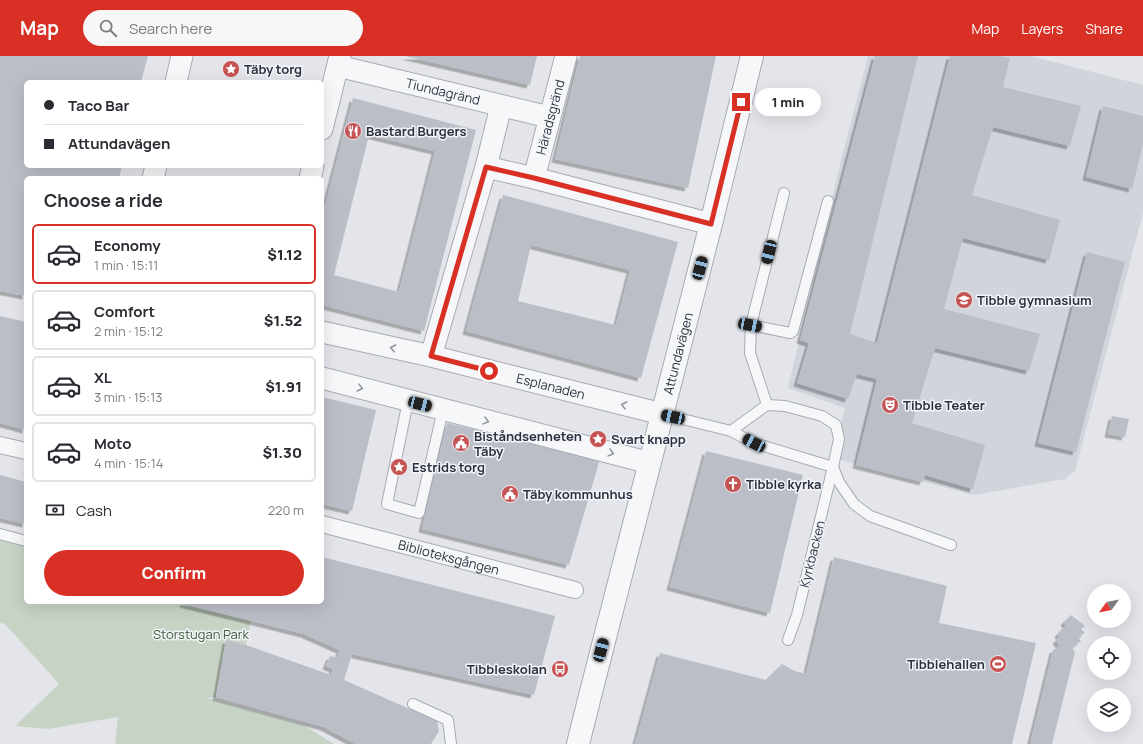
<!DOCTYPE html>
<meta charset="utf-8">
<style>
:root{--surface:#fff;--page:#f7f7f7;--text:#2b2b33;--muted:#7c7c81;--line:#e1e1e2;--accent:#d93025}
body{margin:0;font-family:Manrope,sans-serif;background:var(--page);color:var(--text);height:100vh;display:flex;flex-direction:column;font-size:15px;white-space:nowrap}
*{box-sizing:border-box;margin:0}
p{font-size:13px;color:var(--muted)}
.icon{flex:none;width:22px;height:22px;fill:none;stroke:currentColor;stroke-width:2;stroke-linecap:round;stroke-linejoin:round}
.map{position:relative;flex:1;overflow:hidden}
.drawer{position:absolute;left:24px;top:120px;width:300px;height:428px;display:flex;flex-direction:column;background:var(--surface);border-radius:6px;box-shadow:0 4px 16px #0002}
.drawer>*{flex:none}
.guide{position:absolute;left:24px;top:24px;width:300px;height:88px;border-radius:6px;box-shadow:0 4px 16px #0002;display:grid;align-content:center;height:88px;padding:0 20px;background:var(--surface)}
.needle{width:26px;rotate:237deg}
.buttons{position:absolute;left:1087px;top:528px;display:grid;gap:8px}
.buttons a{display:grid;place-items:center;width:44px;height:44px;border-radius:50%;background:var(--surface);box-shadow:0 4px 16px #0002;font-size:20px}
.end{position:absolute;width:18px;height:18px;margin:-9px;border:5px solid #d93025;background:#fff;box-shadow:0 0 0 2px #fff}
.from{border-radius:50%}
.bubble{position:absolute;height:28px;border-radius:14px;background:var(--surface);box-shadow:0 4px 16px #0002;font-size:13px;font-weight:800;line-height:28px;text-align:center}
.car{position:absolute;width:12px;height:24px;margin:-12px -6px;border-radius:5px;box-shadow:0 0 3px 1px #0007;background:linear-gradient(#222 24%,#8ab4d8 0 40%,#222 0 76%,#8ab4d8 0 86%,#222 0)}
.guide b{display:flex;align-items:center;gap:14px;height:38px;font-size:15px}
.guide b+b{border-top:1px solid var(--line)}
.guide i{width:10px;height:10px;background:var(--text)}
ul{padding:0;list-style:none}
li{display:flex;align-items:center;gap:12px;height:60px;margin:0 8px 6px;padding:0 12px;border:2px solid var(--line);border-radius:6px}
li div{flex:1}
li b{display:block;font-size:15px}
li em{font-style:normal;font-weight:800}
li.active{border-color:var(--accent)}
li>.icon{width:36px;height:36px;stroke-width:1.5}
h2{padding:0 20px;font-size:18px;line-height:48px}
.pay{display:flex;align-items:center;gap:10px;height:44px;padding:0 20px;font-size:15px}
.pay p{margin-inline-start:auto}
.button{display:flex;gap:8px;margin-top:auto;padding:8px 20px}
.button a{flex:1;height:46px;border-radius:24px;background:var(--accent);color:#fff;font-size:16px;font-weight:800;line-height:46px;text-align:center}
header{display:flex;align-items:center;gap:24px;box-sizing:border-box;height:56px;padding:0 20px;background:var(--accent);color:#fff}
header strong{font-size:19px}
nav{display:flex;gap:22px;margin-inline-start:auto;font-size:14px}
.search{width:280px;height:36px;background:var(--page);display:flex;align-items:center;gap:10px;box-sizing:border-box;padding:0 14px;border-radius:22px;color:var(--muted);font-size:15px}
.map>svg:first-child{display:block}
.built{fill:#d2d4dc}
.green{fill:#c7d4c5}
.building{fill:#bbbec7;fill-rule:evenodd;filter:url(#shadow)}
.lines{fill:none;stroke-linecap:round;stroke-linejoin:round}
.service-casing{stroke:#a8abb4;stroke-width:12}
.pedestrian-casing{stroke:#a8abb4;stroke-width:18}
.minor-casing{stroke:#a8abb4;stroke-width:23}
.tertiary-casing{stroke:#a8abb4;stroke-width:24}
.service{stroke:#f6f7f9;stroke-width:10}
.pedestrian{stroke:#f6f7f9;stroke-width:16}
.minor{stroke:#f6f7f9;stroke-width:21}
.tertiary{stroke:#f6f7f9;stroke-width:22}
.oneway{stroke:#91949d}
.route{stroke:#d93025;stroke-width:5}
.labels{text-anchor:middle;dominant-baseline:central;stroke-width:3;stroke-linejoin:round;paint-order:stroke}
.poi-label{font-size:13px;font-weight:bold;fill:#2c3141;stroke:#f3f4f8;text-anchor:start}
.street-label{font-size:13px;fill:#2c3141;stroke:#f3f4f8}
.park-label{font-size:13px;fill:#3c5c3b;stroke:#f3f4f8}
</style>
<header>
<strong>Map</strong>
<div class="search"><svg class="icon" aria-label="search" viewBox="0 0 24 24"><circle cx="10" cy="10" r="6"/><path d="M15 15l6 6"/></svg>Search here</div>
<nav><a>Map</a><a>Layers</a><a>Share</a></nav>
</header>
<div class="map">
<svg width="1143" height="688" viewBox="0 0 1143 688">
<defs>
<filter id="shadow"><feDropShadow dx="-3.5" dy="3.5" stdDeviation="0" flood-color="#0004"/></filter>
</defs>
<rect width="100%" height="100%" fill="#e3e5ea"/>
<path class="built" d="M868 0H1031L1143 29V157L1075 415 1065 423 974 439 833 402 845 352 788 332 840 108Z"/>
<path class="green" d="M0 481 26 487V546H179L251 564 246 589 226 584 216 641 207 642 303 669 334 688H115L118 661 48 673 15 670 59 628 5 568 0 567Z"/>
<g class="building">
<path d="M0 0H148L141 26H26V110H122L119 122H26V240L0 235Z"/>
<path d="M405 0H537L530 29Z"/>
<path d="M580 0H716L688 132 555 103Z"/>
<path d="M875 0H918L850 278 877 287 950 0H999L1010 2 1003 31 1081 50 1070 90 993 71 972 139 1060 164 1049 204 963 182 944 253 1040 278 1029 315 935 292 912 367 985 389 973 433 925 419 923 426 856 409 877 323 857 318 848 343 797 327 809 287 800 284Z"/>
<path d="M353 42 476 74 424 275 322 249V161ZM369 79 435 95 399 236 334 219Z"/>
<path d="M1103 50 1143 60V88L1132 133 1086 121Z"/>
<path d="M503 139 678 186 641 322 466 275ZM531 189 630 214 616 269 518 245Z"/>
<path d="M1087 196 1125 206 1076 396 1038 387Z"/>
<path d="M0 260 26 266V374L0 367Z"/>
<path d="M322 341 376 354 352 455 322 448Z"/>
<path d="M1112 360 1129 363 1125 381 1108 378Z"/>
<path d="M447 367 600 403 569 509 422 473Z"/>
<path d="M706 395 803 419 770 557 670 531Z"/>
<path d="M0 419 26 426V468L0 462Z"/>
<path d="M322 501 555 560 534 639 352 598 344 624 437 665 439 675 431 688H356L324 671 216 641 226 584 246 589 331 619 333 613 326 610 330 600 337 602 340 594 304 578 183 548V546H322Z"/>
<path d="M834 501 947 530 939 567 1036 587 1012 688H635L660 597 766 624 782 608 795 615 806 618Z"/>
<path d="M1071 559 1085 570 1081 573 1085 577 1078 581 1081 585 1072 592 1075 596 1052 688H1030L1053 594 1060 590 1056 584 1060 581 1058 578 1066 569 1064 566Z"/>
</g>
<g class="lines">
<g class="service-casing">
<g id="service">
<path d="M751 269 790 277 793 275 828 145"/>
<path d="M408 345 387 448 419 457 443 354"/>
<path d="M767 349 750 297 751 269 784 137"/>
<path d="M662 358 731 375 754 387 833 411"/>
<path d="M731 375 767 349 785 350 822 360 836 369 839 383 833 411 797 559 788 584"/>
<path d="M833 411 839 426 854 448 870 460 951 489"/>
<path d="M0 478 26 485"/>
<path d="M413 648 448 664 451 688"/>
</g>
</g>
<g class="pedestrian-casing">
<g id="pedestrian">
<path d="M0 389 26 395"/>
<path id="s1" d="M322 468 575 534"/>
</g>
</g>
<g class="minor-casing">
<g id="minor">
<path id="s2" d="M338 10 549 61"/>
<path d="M176 26 182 0"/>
<path d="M322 73 340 0"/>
<path d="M486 111 534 122 711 168"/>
<path d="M153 122 156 110"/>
<path d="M310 122 313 110"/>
<path id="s3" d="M534 122 566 0"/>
<path id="s4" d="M322 276 431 300 662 358"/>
<path d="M431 300 486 111 501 50"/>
<path d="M322 322 650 407"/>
</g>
</g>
<g class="tertiary-casing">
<g id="tertiary">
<path id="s5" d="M578 688 590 640 711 168 752 0"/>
</g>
</g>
<use href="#service" class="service"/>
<use href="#pedestrian" class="pedestrian"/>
<use href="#minor" class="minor"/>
<use href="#tertiary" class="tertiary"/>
</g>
<defs><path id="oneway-chevron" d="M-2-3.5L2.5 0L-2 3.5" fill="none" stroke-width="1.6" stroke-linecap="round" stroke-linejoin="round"/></defs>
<g class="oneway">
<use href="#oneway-chevron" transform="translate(393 292) rotate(-167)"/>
<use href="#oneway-chevron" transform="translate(360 332) rotate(14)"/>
<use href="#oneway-chevron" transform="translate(624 349) rotate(-166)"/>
<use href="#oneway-chevron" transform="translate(486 365) rotate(15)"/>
<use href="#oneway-chevron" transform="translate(611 397) rotate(15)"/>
</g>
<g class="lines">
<path class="route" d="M489 315 431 300 486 111 534 122 711 168 741 46"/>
</g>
<defs>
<g id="sight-disc" transform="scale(0.9)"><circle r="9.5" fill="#c55353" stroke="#f3f4f8"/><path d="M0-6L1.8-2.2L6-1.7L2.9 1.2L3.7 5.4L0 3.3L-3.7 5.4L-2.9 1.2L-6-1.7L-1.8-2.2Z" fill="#fff"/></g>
<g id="restaurant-disc" transform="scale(0.9)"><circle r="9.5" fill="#c55353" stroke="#f3f4f8"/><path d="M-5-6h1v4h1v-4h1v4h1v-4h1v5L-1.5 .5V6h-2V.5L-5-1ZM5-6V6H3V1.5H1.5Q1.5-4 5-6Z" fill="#fff"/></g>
<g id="school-disc" transform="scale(0.9)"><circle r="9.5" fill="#c55353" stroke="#f3f4f8"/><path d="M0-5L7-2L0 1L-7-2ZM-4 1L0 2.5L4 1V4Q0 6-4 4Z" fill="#fff"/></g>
<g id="theatre-disc" transform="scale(0.9)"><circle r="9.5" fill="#c55353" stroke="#f3f4f8"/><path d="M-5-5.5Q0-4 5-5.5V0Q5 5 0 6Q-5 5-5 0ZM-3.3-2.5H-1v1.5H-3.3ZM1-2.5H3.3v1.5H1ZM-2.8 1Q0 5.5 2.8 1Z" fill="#fff"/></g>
<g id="civic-disc" transform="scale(0.9)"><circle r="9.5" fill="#c55353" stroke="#f3f4f8"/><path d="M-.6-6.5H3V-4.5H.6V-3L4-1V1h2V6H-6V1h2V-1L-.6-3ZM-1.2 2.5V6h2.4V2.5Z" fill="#fff"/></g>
<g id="church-disc" transform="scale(0.9)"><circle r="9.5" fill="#c55353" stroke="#f3f4f8"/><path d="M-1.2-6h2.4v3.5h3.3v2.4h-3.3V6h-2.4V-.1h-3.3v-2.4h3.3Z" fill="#fff"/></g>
<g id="stadium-disc" transform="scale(0.9)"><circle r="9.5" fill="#c55353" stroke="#f3f4f8"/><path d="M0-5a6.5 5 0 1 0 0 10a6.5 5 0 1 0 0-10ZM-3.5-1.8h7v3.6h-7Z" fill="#fff"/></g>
<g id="bus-disc" transform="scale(0.9)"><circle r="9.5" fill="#c55353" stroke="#f3f4f8"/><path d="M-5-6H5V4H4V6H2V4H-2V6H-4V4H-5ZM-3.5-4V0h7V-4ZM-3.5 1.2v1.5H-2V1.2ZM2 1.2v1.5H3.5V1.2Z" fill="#fff"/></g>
</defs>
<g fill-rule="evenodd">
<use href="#sight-disc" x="231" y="13"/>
<use href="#restaurant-disc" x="353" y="75"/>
<use href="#school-disc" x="964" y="244"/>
<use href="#theatre-disc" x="890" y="349"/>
<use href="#sight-disc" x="598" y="383"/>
<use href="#civic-disc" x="461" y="387"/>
<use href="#sight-disc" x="399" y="411"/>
<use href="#church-disc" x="733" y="428"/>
<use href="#civic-disc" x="510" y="438"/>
<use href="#stadium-disc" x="998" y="608"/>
<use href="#bus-disc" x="560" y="613"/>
</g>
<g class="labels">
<g class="poi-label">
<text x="244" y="13">Täby torg</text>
<text x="366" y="75">Bastard Burgers</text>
<text x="977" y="244">Tibble gymnasium</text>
<text x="903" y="349">Tibble Teater</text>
<text x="474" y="380">Biståndsenheten<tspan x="474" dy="15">Täby</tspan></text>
<text x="611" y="383">Svart knapp</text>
<text x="412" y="411">Estrids torg</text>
<text x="746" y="428">Tibble kyrka</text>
<text x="523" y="438">Täby kommunhus</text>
<text x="985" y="608" text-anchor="end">Tibblehallen</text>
<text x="547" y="613" text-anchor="end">Tibbleskolan</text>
</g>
<g class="street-label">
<text stroke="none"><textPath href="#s2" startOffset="108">Tiundagränd</textPath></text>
<text stroke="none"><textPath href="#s3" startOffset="63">Häradsgränd</textPath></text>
<text stroke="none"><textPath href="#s5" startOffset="403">Attundavägen</textPath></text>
<text stroke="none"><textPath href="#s4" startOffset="235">Esplanaden</textPath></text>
<text transform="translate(812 498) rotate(-76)">Kyrkbacken</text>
<text stroke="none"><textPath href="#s1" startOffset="131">Biblioteksgången</textPath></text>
</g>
<g class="park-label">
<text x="201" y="578">Storstugan Park</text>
</g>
</g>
</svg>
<div class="buttons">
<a><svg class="needle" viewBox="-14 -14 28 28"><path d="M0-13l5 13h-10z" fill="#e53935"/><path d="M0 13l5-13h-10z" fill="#7c7c81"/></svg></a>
<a><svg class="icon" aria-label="locate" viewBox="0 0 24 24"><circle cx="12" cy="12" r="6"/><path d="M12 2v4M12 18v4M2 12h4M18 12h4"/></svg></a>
<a><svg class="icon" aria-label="layers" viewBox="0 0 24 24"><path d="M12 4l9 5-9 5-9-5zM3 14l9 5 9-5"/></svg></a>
</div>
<i class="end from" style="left:489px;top:315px"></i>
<i class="end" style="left:741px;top:46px"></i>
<div class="bubble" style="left:755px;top:32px;width:66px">1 min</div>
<i class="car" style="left:769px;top:196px;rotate:194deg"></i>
<i class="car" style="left:700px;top:212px;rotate:15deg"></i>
<i class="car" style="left:750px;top:269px;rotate:101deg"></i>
<i class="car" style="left:420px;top:348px;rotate:104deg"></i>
<i class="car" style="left:673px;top:361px;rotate:282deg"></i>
<i class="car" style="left:754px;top:387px;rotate:298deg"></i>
<i class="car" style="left:601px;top:594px;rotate:15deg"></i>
<div class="guide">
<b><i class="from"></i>Taco Bar</b>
<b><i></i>Attundavägen</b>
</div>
<section class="drawer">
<h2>Choose a ride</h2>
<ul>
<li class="active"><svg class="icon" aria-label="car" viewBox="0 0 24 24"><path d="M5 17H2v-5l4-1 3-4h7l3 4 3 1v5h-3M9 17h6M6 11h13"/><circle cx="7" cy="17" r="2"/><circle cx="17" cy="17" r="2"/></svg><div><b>Economy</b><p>1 min · 15:11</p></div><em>$1.12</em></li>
<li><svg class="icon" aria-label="car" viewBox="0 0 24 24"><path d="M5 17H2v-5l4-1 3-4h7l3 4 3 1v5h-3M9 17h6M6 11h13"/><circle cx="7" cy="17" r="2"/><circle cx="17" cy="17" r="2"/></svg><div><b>Comfort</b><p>2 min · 15:12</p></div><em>$1.52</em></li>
<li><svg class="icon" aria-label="car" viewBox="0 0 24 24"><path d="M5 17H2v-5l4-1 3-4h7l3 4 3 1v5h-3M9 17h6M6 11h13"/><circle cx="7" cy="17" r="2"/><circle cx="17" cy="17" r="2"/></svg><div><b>XL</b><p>3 min · 15:13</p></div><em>$1.91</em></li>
<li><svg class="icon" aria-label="car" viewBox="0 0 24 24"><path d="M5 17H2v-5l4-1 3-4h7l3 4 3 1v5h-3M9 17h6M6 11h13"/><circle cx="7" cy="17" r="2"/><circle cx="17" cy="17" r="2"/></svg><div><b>Moto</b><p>4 min · 15:14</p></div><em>$1.30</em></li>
</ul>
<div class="pay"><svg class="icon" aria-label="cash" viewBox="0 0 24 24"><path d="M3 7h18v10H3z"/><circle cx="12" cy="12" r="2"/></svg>Cash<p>220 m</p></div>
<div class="button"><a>Confirm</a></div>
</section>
</div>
